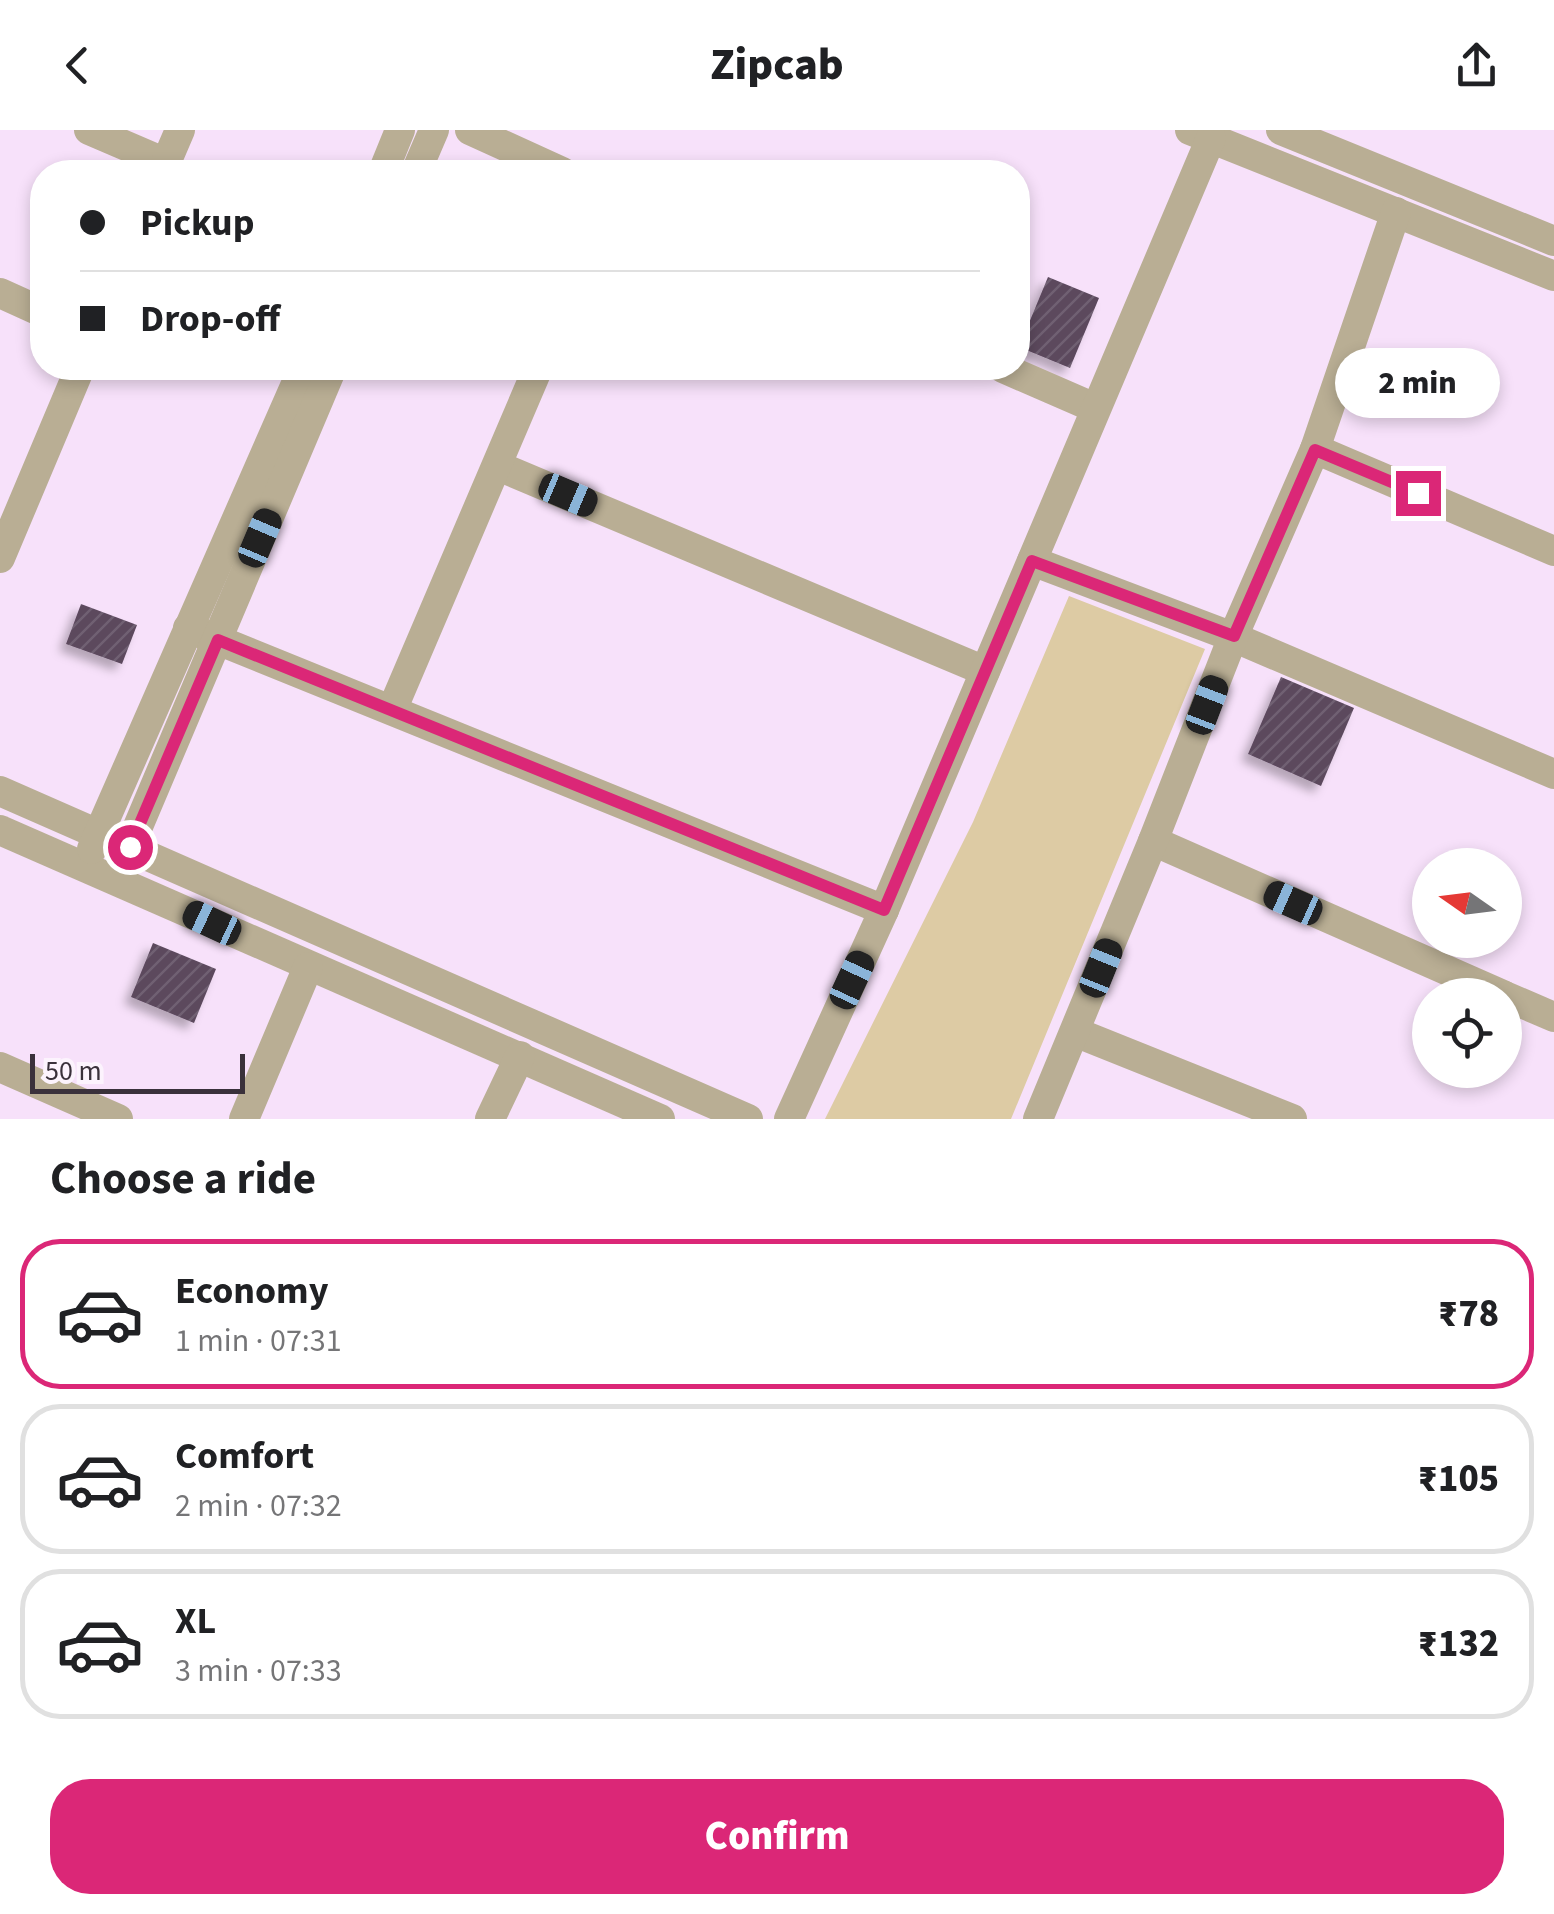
<!DOCTYPE html>
<meta charset="utf-8">
<style>
:root{--surface:#fff;--page:#f2f2f2;--text:#202124;--muted:#757577;--line:#e0e0e0;--accent:#db2777}
body{margin:0;font-family:"Source Sans 3",sans-serif;background:var(--page);color:var(--text);height:100vh;display:flex;flex-direction:column;font-size:38px;white-space:nowrap}
*{box-sizing:border-box;margin:0}
p{font-size:32px;color:var(--muted)}
.icon{flex:none;width:55px;height:55px;fill:none;stroke:currentColor;stroke-width:2;stroke-linecap:round;stroke-linejoin:round}
.map{position:relative;height:989px;overflow:hidden}
.panel{display:flex;flex-direction:column;background:var(--surface);flex:1}
.panel>*{flex:none}
.top-card{position:absolute;left:30px;top:30px;width:1000px;height:220px;border-radius:40px;box-shadow:0 5px 15px #0003;display:grid;align-content:center;height:220px;padding:0 50px;background:var(--surface)}
.needle{width:65px;rotate:284deg}
.tools{position:absolute;left:1412px;top:718px;display:grid;gap:20px}
.tools a{display:grid;place-items:center;width:110px;height:110px;border-radius:50%;background:var(--surface);box-shadow:0 5px 15px #0003;font-size:50px}
.scale{position:absolute;left:30px;bottom:25px;width:215px;box-sizing:border-box;padding-left:10px;border:5px solid #3a313b;border-top:0;font-size:28px;line-height:35px;white-space:nowrap;color:#3a313b;-webkit-text-stroke:8px #fcf3fd;paint-order:stroke}
.end{position:absolute;width:45px;height:45px;margin:-22px;border:12px solid #db2777;background:#fff;box-shadow:0 0 0 5px #fff}
.from{border-radius:50%}
.bubble{position:absolute;height:70px;border-radius:35px;background:var(--surface);box-shadow:0 5px 15px #0003;font-size:32px;font-weight:800;line-height:70px;text-align:center}
.car{position:absolute;width:30px;height:60px;margin:-30px -15px;border-radius:12px;box-shadow:0 0 8px 2px #0007;background:linear-gradient(#222 24%,#8ab4d8 0 40%,#222 0 76%,#8ab4d8 0 86%,#222 0)}
.top-card b{display:flex;align-items:center;gap:35px;height:95px;font-size:38px}
.top-card b+b{border-top:2px solid var(--line)}
.top-card i{width:25px;height:25px;background:var(--text)}
ul{padding:0;list-style:none}
li{display:flex;align-items:center;gap:30px;height:150px;margin:0 20px 15px;padding:0 30px;border:5px solid var(--line);border-radius:40px}
li div{flex:1}
li b{display:block;font-size:38px}
li em{font-style:normal;font-weight:800}
li.on{border-color:var(--accent)}
li>.icon{width:90px;height:90px;stroke-width:1.5}
h2{padding:0 50px;font-size:45px;line-height:120px}
.button{display:flex;gap:20px;margin-top:auto;padding:20px 50px}
.button a{flex:1;height:115px;border-radius:40px;background:var(--accent);color:#fff;font-size:40px;font-weight:800;line-height:115px;text-align:center}
header{display:flex;justify-content:space-between;align-items:center;height:130px;padding:0 50px;background:var(--surface);font-size:45px;font-weight:800}
.map>svg:first-child{display:block}
.park{fill:#ddcba4}
.building{fill:url(#building-hatch);filter:url(#shadow)}
.lines{fill:none;stroke-linecap:round;stroke-linejoin:round}
.street{stroke:#b9ae94;stroke-width:30}
.route{stroke:#db2777;stroke-width:12}
</style>
<header><svg class="icon" aria-label="back" viewBox="0 0 24 24"><path d="M15 5l-7 7 7 7"/></svg>Zipcab<svg class="icon" aria-label="share" viewBox="0 0 24 24"><path d="M12 15V3M7 8l5-5 5 5M5 13v7h14v-7"/></svg></header>
<div class="map">
<svg width="1554" height="989" viewBox="0 0 1554 989">
<defs>
<pattern id="building-hatch" width="6" height="6" patternUnits="userSpaceOnUse" patternTransform="scale(2.5)"><rect width="6" height="6" fill="#5b485d"/><path d="M-1 1l2-2M0 6l6-6M5 7l2-2" fill="none" stroke="#706072"/></pattern>
<filter id="shadow"><feDropShadow dx="-7" dy="7" stdDeviation="5" flood-color="#0004"/></filter>
</defs>
<rect width="100%" height="100%" fill="#f7e1fa"/>
<path class="park" d="M1069 466 1205 519 1011 989H825L973 692Z"/>
<g class="building">
<path d="M1048 147 1099 168 1070 238 1019 217Z"/>
<path d="M81 474 137 495 122 534 66 514Z"/>
<path d="M1281 547 1354 578 1321 656 1248 624Z"/>
<path d="M153 813 216 839 194 893 131 867Z"/>
</g>
<g class="lines">
<g class="street">
<path d="M89 0 166 33"/>
<path d="M470 0 562 42"/>
<path d="M1190 0 1554 146"/>
<path d="M1281 0 1554 111"/>
<path d="M162 42 180 0"/>
<path d="M383 42 400 0"/>
<path d="M416 42 434 0"/>
<path d="M0 163 42 182"/>
<path d="M1003 238 1095 278"/>
<path d="M1315 319 1554 421"/>
<path d="M498 336 985 541"/>
<path d="M0 428 80 238"/>
<path d="M1032 431 1233 507 1554 644"/>
<path d="M188 498 884 780"/>
<path d="M392 580 538 238"/>
<path d="M0 661 748 989"/>
<path d="M0 700 660 989"/>
<path d="M1153 711 1503 865"/>
<path d="M92 719 303 238"/>
<path d="M123 732 332 238"/>
<path d="M1505 866 1554 887"/>
<path d="M1075 902 1292 989"/>
<path d="M0 937 118 989"/>
<path d="M244 989 308 837"/>
<path d="M490 989 520 926"/>
<path d="M789 989 884 780 1211 8"/>
<path d="M1038 989 1153 711 1233 507 1315 319 1396 82"/>
</g>
</g>
<g class="lines">
<path class="route" d="M130 717 218 510 884 780 1032 431 1234 506 1315 320 1418 363"/>
</g>
</svg>
<div class="tools">
<a><svg class="needle" viewBox="-14 -14 28 28"><path d="M0-13l5 13h-10z" fill="#e53935"/><path d="M0 13l5-13h-10z" fill="#757577"/></svg></a>
<a><svg class="icon" aria-label="locate" viewBox="0 0 24 24"><circle cx="12" cy="12" r="6"/><path d="M12 2v4M12 18v4M2 12h4M18 12h4"/></svg></a>
</div>
<div class="scale">50 m</div>
<i class="end from" style="left:130px;top:717px"></i>
<i class="end" style="left:1418px;top:363px"></i>
<div class="bubble" style="left:1335px;top:218px;width:165px">2 min</div>
<i class="car" style="left:568px;top:365px;rotate:113deg"></i>
<i class="car" style="left:260px;top:408px;rotate:23deg"></i>
<i class="car" style="left:1207px;top:575px;rotate:21deg"></i>
<i class="car" style="left:1293px;top:773px;rotate:294deg"></i>
<i class="car" style="left:212px;top:793px;rotate:295deg"></i>
<i class="car" style="left:1101px;top:838px;rotate:22deg"></i>
<i class="car" style="left:852px;top:850px;rotate:25deg"></i>
<div class="top-card">
<b><i class="from"></i>Pickup</b>
<b><i></i>Drop-off</b>
</div>
</div>
<section class="panel">
<h2>Choose a ride</h2>
<ul>
<li class="on"><svg class="icon" aria-label="car" viewBox="0 0 24 24"><path d="M5 17H2v-5l4-1 3-4h7l3 4 3 1v5h-3M9 17h6M6 11h13"/><circle cx="7" cy="17" r="2"/><circle cx="17" cy="17" r="2"/></svg><div><b>Economy</b><p>1 min · 07:31</p></div><em>₹78</em></li>
<li><svg class="icon" aria-label="car" viewBox="0 0 24 24"><path d="M5 17H2v-5l4-1 3-4h7l3 4 3 1v5h-3M9 17h6M6 11h13"/><circle cx="7" cy="17" r="2"/><circle cx="17" cy="17" r="2"/></svg><div><b>Comfort</b><p>2 min · 07:32</p></div><em>₹105</em></li>
<li><svg class="icon" aria-label="car" viewBox="0 0 24 24"><path d="M5 17H2v-5l4-1 3-4h7l3 4 3 1v5h-3M9 17h6M6 11h13"/><circle cx="7" cy="17" r="2"/><circle cx="17" cy="17" r="2"/></svg><div><b>XL</b><p>3 min · 07:33</p></div><em>₹132</em></li>
</ul>
<div class="button"><a>Confirm</a></div>
</section>
